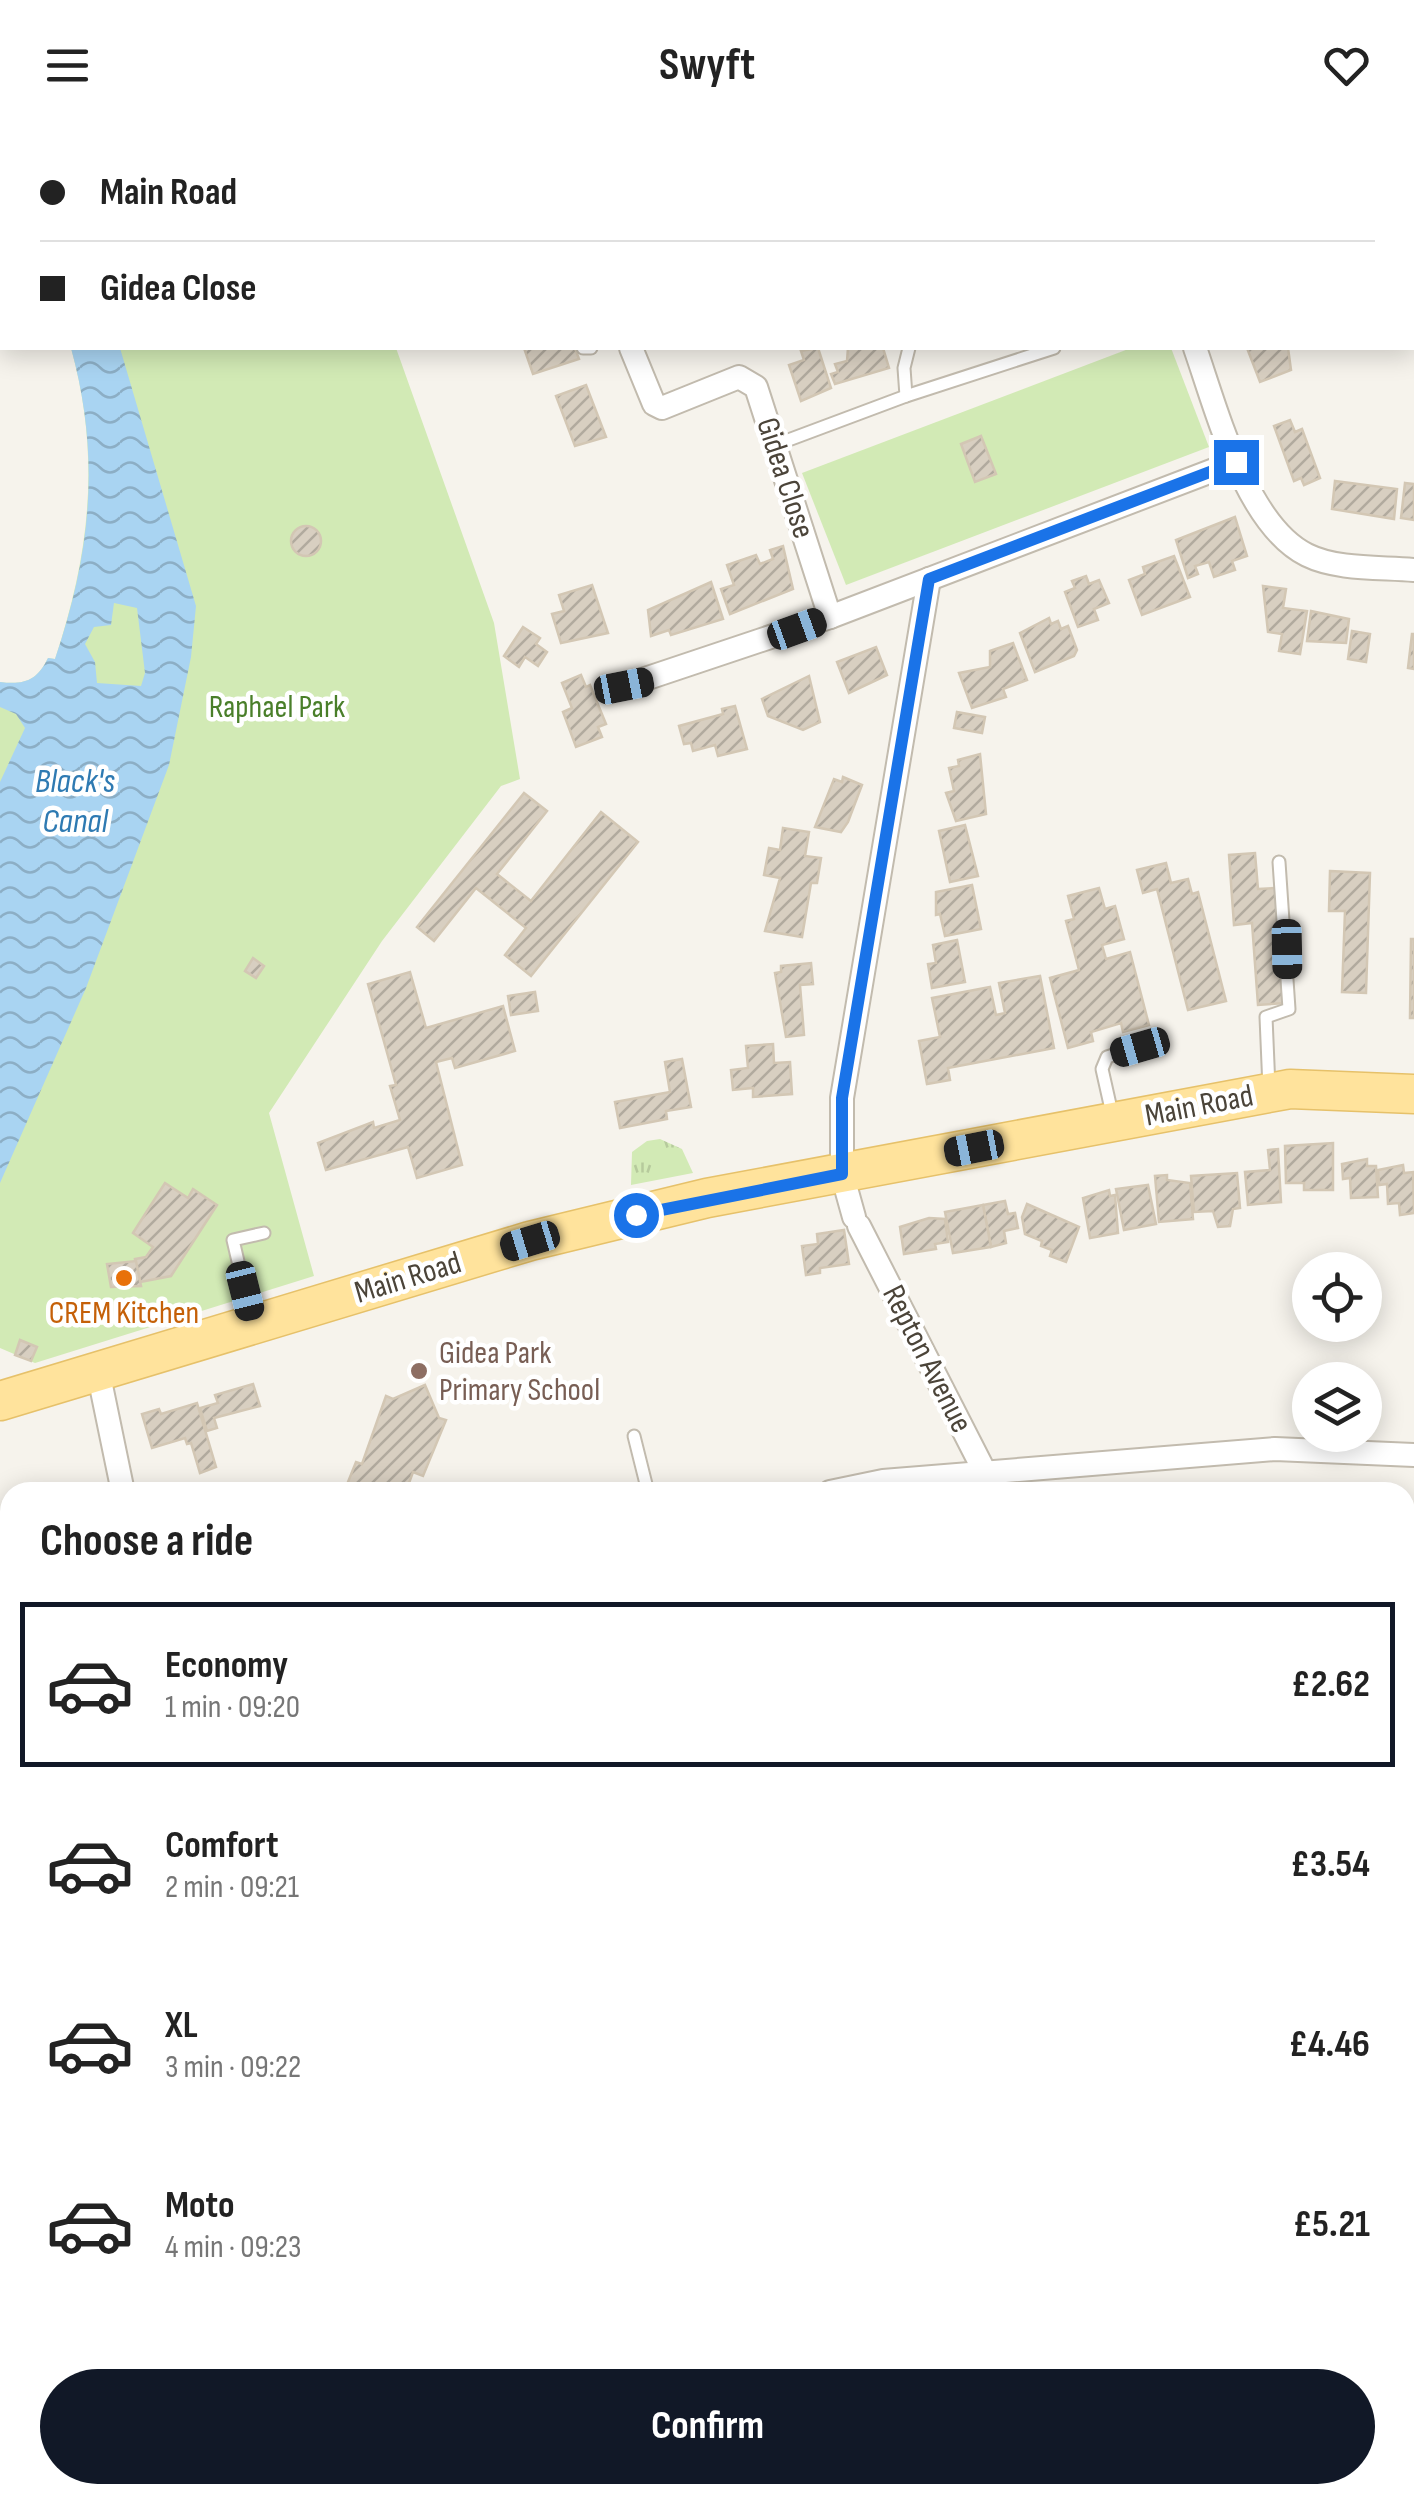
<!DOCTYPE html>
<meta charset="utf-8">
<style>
:root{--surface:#fff;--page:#f2f2f2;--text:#222;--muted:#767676;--line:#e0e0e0;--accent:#111827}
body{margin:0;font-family:"Sofia Sans Condensed",sans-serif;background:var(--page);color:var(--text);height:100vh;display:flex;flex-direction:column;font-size:38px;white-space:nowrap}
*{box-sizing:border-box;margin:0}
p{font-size:32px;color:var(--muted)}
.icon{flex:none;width:55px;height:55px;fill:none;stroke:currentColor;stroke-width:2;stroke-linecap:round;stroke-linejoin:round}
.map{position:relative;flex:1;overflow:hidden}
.details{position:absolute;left:0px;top:1352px;width:1415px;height:1022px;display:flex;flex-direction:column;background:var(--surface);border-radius:30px 30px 0 0;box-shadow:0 5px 25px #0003}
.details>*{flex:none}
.banner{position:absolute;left:0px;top:0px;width:1415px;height:220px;box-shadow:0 5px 25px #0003;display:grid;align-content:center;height:220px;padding:0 40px;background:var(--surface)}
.buttons{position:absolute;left:1292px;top:1122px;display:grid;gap:20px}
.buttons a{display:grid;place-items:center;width:90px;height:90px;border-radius:50%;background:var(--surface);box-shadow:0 5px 25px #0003;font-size:50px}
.end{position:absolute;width:45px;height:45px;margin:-22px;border:12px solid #1a73e8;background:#fff;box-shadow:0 0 0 5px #fff}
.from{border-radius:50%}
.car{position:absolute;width:30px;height:60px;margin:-30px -15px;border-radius:12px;box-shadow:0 0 8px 2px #0007;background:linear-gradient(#222 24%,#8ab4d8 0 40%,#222 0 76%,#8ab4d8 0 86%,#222 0)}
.banner b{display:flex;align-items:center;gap:35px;height:95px;font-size:38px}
.banner b+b{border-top:2px solid var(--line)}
.banner i{width:25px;height:25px;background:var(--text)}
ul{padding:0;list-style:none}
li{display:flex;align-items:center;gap:30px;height:165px;margin:0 20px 15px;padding:0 20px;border:5px solid transparent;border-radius:0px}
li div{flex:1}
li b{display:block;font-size:38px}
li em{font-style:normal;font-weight:700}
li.active{border-color:var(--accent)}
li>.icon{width:90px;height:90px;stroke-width:1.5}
h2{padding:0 40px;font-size:45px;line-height:120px}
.action{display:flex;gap:20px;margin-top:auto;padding:20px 40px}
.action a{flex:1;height:115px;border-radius:60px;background:var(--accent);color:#fff;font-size:40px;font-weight:700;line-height:115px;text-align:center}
header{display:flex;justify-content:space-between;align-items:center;height:130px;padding:0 40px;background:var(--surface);font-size:45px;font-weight:700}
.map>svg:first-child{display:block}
.grass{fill:url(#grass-tufts)}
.park{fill:#d2eab5}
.water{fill:url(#water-waves);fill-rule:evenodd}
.building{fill:url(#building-hatch);stroke:#d3c7b4;stroke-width:2.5}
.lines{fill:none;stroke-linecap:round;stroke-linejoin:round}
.lane-casing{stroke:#c2bbae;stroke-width:15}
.street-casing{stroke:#c2bbae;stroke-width:26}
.primary-casing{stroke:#e6c16a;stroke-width:41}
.lane{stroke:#fff;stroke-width:11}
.street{stroke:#fff;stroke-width:22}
.primary{stroke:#ffe39c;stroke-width:38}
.route{stroke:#1a73e8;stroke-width:12}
.food-dot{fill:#e8710a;stroke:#fff;stroke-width:4}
.education-dot{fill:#8d6e63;stroke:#fff;stroke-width:4}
.labels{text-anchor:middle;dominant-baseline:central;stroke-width:9;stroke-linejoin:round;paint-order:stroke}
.street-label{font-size:32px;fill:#4b4439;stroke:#fff}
.park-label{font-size:32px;fill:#4a7f2a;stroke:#fff}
.food-label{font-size:32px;fill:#c56008;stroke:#fff}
.education-label{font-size:32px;fill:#785e54;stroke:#fff;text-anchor:start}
.water-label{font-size:35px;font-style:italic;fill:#2e7ab2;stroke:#fff}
</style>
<header><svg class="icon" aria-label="menu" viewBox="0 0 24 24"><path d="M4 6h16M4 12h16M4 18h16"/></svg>Swyft<svg class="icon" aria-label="heart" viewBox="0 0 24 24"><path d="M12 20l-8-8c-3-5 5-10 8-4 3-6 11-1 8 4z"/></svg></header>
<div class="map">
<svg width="1414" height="2374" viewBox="0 0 1414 2374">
<defs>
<pattern id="grass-tufts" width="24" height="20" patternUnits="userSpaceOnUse" patternTransform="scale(2.5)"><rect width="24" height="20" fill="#d2eab5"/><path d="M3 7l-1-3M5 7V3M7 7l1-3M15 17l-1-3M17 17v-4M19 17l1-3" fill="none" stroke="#b6ca9c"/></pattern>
<pattern id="water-waves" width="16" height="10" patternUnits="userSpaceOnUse" patternTransform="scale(2.5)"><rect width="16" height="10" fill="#a9d4f2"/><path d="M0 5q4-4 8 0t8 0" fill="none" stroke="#8caec5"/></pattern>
<pattern id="building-hatch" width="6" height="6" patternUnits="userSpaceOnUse" patternTransform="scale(2.5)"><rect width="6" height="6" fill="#d8cfc1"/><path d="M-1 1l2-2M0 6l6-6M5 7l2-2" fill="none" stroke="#b1aa9e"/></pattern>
</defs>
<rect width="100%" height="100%" fill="#f6f3ec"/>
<path class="grass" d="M660 1009 682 1019 693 1043 631 1055 632 1022 647 1011Z"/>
<g class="park">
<path d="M7 0H320L321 2H8Z"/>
<path d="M71 218H396L494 493 520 649 501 656 382 811 269 983 314 1146 35 1233 0 1218V552C24 555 37 551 48 528L55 529C90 423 101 327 71 218Z"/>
<path d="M1131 218H1171L1209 317 846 455 802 343Z"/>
</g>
<path class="water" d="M71 218H120L196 476 191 527 169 635 86 858 0 1053V652L25 598 16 584 0 577V552C24 555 37 551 48 528L55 529C91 423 101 327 71 218ZM114 473 137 478 145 543 141 556 97 553 95 532 85 514 94 497 111 495Z"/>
<g class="building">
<path d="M1157 0H1212L1213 2H1158Z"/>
<path d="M1214 0H1269L1270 2H1215Z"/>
<path d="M524 218H575L579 229 533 244Z"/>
<path d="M818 218 831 258 801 271 789 235 804 230 801 221Z"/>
<path d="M848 218H883L889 238 835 254 831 244 838 242 835 234 847 231Z"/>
<path d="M1247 218H1288L1291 240 1260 252Z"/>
<path d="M586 255 606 307 575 316 556 266Z"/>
<path d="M1290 290 1295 302 1302 299 1320 348 1304 355 1301 348 1294 351 1274 296Z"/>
<path d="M981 306 996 344 975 352 961 314Z"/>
<path d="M1335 351 1397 359 1394 389 1332 379Z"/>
<path d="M1405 353 1414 354V390L1401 388Z"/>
<path d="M1235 387 1247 426 1232 431 1235 440 1214 447 1209 432 1195 436 1198 444 1188 448 1176 410Z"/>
<circle cx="306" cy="411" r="15"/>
<path d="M783 416 793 459 730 484 721 459 734 455 727 435 756 425 760 434 773 429 770 420Z"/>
<path d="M1174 426 1190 467 1142 485 1129 450 1145 444 1143 437Z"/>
<path d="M1086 446 1089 454 1099 450 1109 473 1094 479 1098 490 1078 497 1065 462 1075 458 1072 451Z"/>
<path d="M711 452 723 489 671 505 669 500 651 506 648 480Z"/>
<path d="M592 455 608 503 561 513 552 484 564 481 559 465Z"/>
<path d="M1263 456 1286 459 1283 478 1307 481 1300 524 1279 521 1282 504 1268 502Z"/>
<path d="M1311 481 1349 489 1346 513 1307 511Z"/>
<path d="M1049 488 1051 494 1058 491 1061 499 1068 496 1077 520 1074 526 1035 542 1020 503Z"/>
<path d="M523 497 540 508 536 514 547 522 538 536 525 527 519 537 504 526Z"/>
<path d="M1352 501 1370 504 1366 532 1348 529Z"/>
<path d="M1412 504H1414V539L1408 538Z"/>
<path d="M1013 513 1027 550 1003 559 1006 567 972 578 959 543 990 537V521Z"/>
<path d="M876 517 887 545 849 563 837 532Z"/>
<path d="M581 545 586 557 590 555 606 594 598 597 602 607 576 617 563 582 572 578 562 553Z"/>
<path d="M809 546 820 592 803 600 768 586 762 569Z"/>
<path d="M735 576 747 619 718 626 715 615 693 621 691 613 684 614 679 596 723 584 722 579Z"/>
<path d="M957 582 985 587 982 603 954 598Z"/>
<path d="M980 624 986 684 956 691 946 663 954 661 949 638 959 636 958 630Z"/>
<path d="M843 647 862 655 848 692 841 702 815 697 834 649 842 652Z"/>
<path d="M524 663 547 681 497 744 531 771 601 682 638 712 531 846 505 825 526 798 476 758 434 811 417 797Z"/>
<path d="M965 695 978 746 950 752 939 701Z"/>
<path d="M783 698 809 702 805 726 821 728 817 753H811L802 807 765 801 780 748 764 745 769 718 780 720Z"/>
<path d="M1255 723 1258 759 1276 758 1285 873 1258 875 1252 793 1234 795 1229 725Z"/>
<path d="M1166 733 1171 753 1188 749 1192 764 1198 762 1226 871 1188 880 1157 759 1143 763 1137 740Z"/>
<path d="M1330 741 1370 743 1366 863 1342 862 1345 781H1329Z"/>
<path d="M972 755 981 799 945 806 940 784 936 785V762Z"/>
<path d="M1099 758 1105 779 1115 776 1124 809 1102 815 1106 829 1130 822 1149 895 1123 902 1121 893 1091 902 1093 911 1068 918 1050 848 1079 840 1066 791 1074 789 1068 766Z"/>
<path d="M1411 809H1414V888H1410Z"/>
<path d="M957 810 965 852 932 858 928 834 936 833 933 815Z"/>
<path d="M253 828 264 836 256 848 245 841Z"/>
<path d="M811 833 813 854 800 855 804 905 786 907 775 843 781 842V836Z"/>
<path d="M410 842 426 898 503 876 515 921 455 938 452 928 436 932 462 1035 417 1048 408 1017 326 1040 318 1013 373 992 374 998 400 990 390 956 396 955 368 854Z"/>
<path d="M1040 846 1054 918 948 938 950 950 927 954 919 911 940 907 932 868 990 857 996 885 1005 883 999 853Z"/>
<path d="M535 862 538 881 511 885 508 866Z"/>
<path d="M773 914 774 933 790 932 792 964 753 967V958L733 960 731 940 748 938 746 916Z"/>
<path d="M682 929 691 977 666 981 667 989 620 998 615 972 670 962 665 932Z"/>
<path d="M1333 1013V1060H1304V1053H1286L1285 1016Z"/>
<path d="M1278 1019 1281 1072 1248 1075 1245 1042 1270 1040 1268 1020Z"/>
<path d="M1367 1029V1036H1376L1378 1067 1351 1068 1350 1048 1343 1049 1342 1034Z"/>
<path d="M1403 1035 1404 1043 1413 1042 1414 1083 1400 1085 1399 1073 1388 1074 1387 1054 1379 1055 1378 1040Z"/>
<path d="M1237 1043 1240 1078 1233 1079 1230 1096 1218 1097 1213 1081 1194 1082 1191 1046Z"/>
<path d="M1167 1045V1050L1190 1053 1193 1089 1159 1092 1155 1046Z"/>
<path d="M165 1053 188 1068 193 1059 217 1075 171 1146 140 1152 135 1129 146 1127 153 1117 133 1103Z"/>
<path d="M1148 1055 1156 1094 1124 1100 1116 1059Z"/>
<path d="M1109 1060 1110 1066 1115 1065 1118 1103 1090 1108 1083 1068Z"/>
<path d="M1005 1071 1008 1084 1015 1083 1018 1098 1004 1101 1006 1113 991 1117 983 1075Z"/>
<path d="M1027 1074 1079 1097 1066 1132 1050 1126 1052 1120 1041 1116 1042 1111 1025 1104 1022 1087Z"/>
<path d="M983 1075 991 1117 953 1123 945 1082Z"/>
<path d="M929 1088 945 1089 948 1112 935 1114 936 1119 904 1124 900 1097Z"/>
<path d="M844 1100 849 1134 820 1138V1143L806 1145 802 1116 818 1114 817 1104Z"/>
<path d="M136 1131 141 1156 111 1157 107 1134Z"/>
<path d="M20 1210 37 1217 31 1231 15 1225Z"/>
<path d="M253 1254 260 1276 214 1288 217 1298 207 1301 200 1278 218 1273 215 1265Z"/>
<path d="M425 1255 439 1288 446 1290 423 1346 413 1342 409 1353 433 1362H344L356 1332 362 1334 386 1266 393 1269Z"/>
<path d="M197 1273 216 1337 200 1343 191 1313 187 1314 185 1308 152 1318 142 1284 159 1279 161 1284Z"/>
<path d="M1407 1904 1414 1905V1940L1405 1939Z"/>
<path d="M10 2233V2289L9 2291 0 2283V2244Z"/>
<path d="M1414 2355V2374H1372L1370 2365H1405V2357Z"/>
<path d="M27 2365H60L69 2373 19 2374Z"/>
<path d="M298 2365H332L323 2374H290Z"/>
<path d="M832 2365H894L904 2371 847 2374Z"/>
</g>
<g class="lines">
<g class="lane-casing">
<g id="lane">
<path d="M583 218H591"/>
<path d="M906 266 1054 218"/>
<path d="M775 315 906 266 904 238 909 218"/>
<path d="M1269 958 1266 887 1289 879 1279 732"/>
<path d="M1113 988 1102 939 1107 927 1139 917"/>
<path d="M252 1191 233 1110 264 1103"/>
<path d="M634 1306 648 1362"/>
<path d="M241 2365 251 2374"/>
<path d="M429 2365 439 2374"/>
<path d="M203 2374 211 2365"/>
</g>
</g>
<g class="street-casing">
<g id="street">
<path d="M563 0 564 2"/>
<path d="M1412 32 1414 31"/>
<path d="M631 218 654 274 662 278 739 247 756 257 830 487 1235 332"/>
<path d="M1195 218C1216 278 1246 395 1307 425 1337 440 1381 437 1414 440"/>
<path d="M624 556 830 487"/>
<path d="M854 1087 842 1044V968L929 449"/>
<path d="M859 1096 995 1362"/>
<path d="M98 1241 123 1362"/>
<path d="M830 1362 883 1351 1275 1319 1414 1325"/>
<path d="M1405 1593H1414"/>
<path d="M1405 1868H1414"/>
<path d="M1405 2157H1414"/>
<path d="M0 2342 10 2332"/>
<path d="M763 2365 777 2374"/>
<path d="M1348 2365 1349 2374"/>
<path d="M379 2374 388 2365"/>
</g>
</g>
<g class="primary-casing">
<path id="primary" d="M0 1271 530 1111 707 1068 1290 959 1414 964"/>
</g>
<use href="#lane" class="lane"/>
<use href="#street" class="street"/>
<use href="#primary" class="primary"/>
</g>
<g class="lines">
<path class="route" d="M636 1085 842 1044V968L929 449 1236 332"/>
</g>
<circle class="food-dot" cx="124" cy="1148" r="10"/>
<circle class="education-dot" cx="419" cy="1241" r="10"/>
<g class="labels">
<g class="street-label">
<text transform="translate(785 348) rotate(72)">Gidea Close</text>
<text transform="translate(1199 976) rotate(-11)">Main Road</text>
<text transform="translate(408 1148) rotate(-17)">Main Road</text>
<text transform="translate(927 1229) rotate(63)">Repton Avenue</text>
</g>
<g class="park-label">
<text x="277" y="577">Raphael Park</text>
</g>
<g class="food-label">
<text x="124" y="1183">CREM Kitchen</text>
</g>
<g class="education-label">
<text x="439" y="1223">Gidea Park<tspan x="439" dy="37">Primary School</tspan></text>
</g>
<g class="water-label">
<text x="75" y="651">Black's<tspan x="75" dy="40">Canal</tspan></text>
</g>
</g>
</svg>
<div class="buttons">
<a><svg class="icon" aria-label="locate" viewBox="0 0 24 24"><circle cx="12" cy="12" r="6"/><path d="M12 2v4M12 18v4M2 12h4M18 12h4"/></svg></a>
<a><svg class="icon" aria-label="layers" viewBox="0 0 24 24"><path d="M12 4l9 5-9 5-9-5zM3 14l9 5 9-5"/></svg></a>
</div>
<i class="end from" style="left:636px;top:1085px"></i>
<i class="end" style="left:1236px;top:332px"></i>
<i class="car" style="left:797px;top:499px;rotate:70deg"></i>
<i class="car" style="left:624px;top:556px;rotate:79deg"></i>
<i class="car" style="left:1287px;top:819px;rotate:179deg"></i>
<i class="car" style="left:1140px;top:917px;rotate:254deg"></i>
<i class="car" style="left:974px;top:1018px;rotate:259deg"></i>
<i class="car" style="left:530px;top:1111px;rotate:253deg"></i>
<i class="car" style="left:245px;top:1161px;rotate:166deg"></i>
<div class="banner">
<b><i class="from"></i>Main Road</b>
<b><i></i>Gidea Close</b>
</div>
<section class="details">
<h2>Choose a ride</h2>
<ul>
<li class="active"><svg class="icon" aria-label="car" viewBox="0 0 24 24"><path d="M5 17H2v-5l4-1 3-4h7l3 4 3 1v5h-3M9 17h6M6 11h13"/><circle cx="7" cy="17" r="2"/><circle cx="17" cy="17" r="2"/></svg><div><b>Economy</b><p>1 min · 09:20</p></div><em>£2.62</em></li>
<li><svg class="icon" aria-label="car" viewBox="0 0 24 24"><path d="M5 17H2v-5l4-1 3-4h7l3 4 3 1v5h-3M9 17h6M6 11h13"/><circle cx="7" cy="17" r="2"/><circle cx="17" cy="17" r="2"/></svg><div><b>Comfort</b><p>2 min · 09:21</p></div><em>£3.54</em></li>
<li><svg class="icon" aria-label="car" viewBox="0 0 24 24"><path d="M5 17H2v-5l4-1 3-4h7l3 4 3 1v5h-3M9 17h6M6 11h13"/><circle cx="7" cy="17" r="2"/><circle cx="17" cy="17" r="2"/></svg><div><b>XL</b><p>3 min · 09:22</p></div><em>£4.46</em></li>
<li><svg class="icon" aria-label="car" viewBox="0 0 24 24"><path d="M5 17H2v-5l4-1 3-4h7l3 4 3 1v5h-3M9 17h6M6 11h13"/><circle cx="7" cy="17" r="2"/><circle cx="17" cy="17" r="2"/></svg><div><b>Moto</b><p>4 min · 09:23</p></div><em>£5.21</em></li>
</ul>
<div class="action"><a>Confirm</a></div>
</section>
</div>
